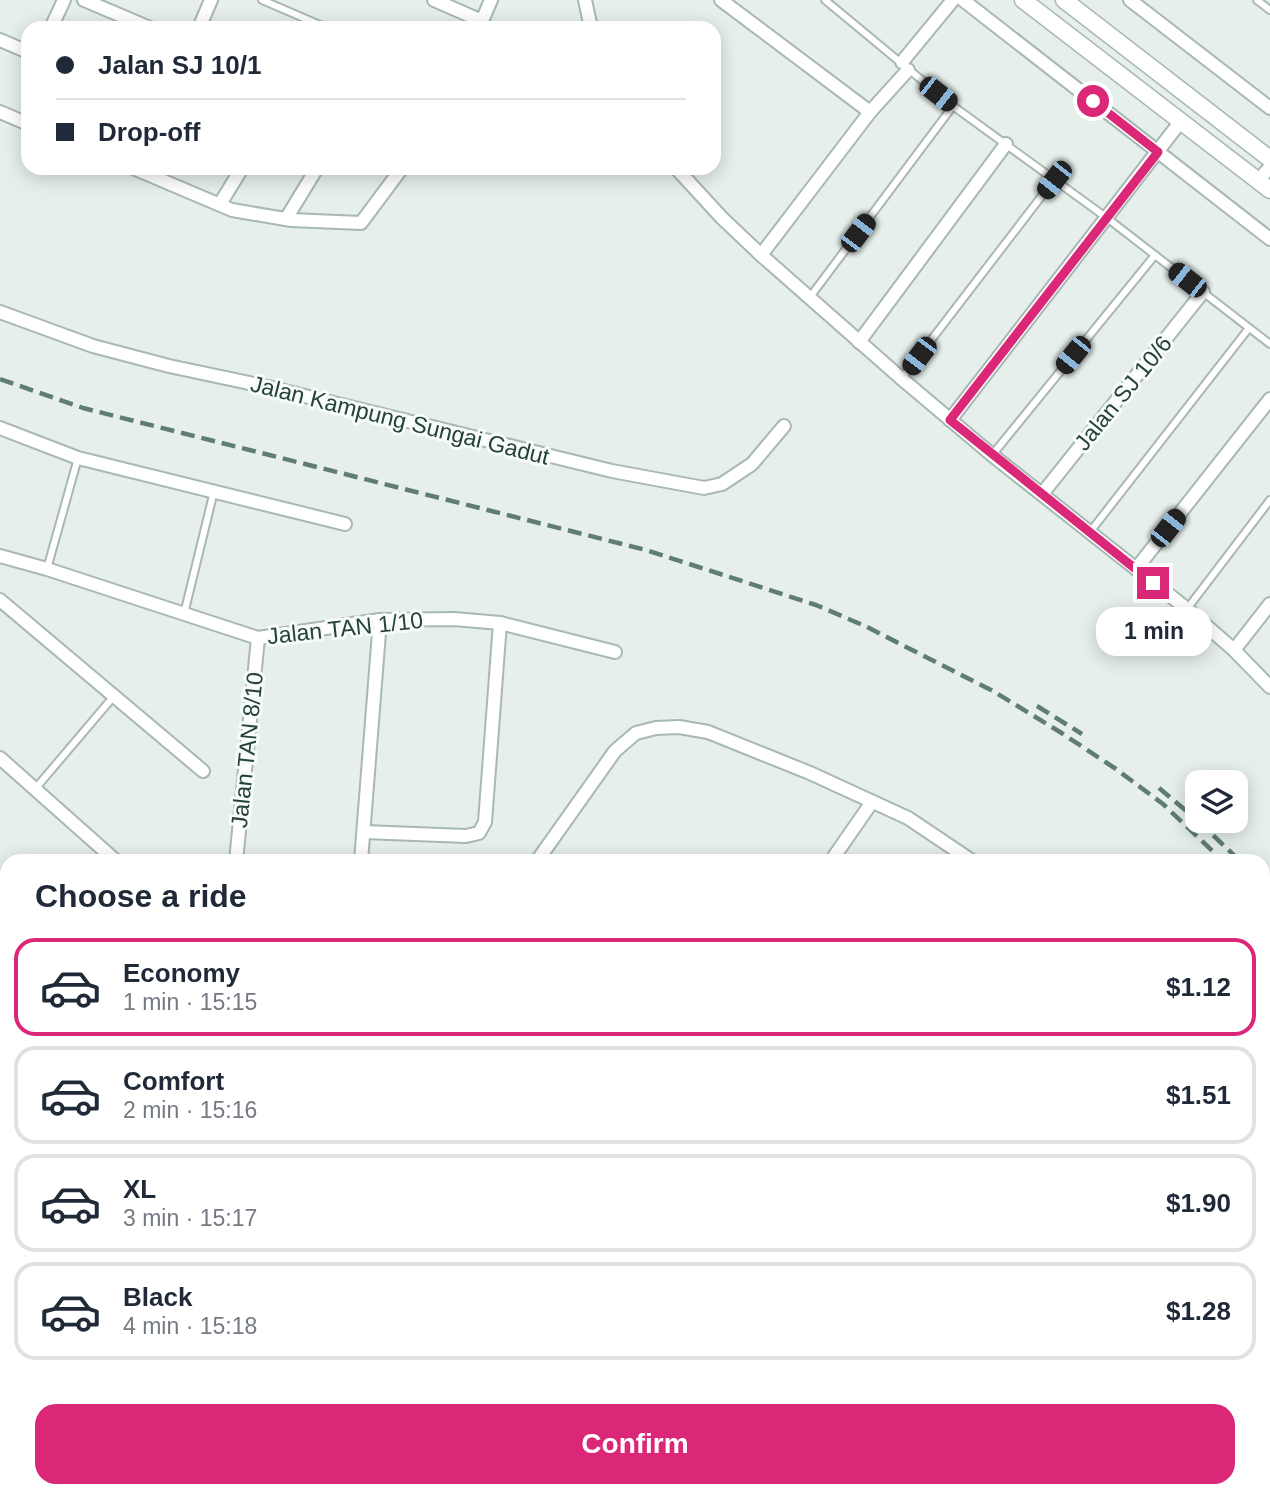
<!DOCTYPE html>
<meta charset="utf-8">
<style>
:root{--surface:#fff;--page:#f6f6f7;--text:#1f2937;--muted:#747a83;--line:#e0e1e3;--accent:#db2777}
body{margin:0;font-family:Helvetica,sans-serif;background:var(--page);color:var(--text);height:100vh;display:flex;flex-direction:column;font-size:26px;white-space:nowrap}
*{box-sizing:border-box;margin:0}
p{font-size:23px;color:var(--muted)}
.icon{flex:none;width:38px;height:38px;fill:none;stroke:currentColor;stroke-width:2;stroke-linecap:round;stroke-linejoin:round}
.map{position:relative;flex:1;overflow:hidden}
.drawer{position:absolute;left:0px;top:854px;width:1270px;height:644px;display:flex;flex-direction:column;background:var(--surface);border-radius:21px 21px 0 0;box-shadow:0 4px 18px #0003}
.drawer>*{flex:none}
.hud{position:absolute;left:21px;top:21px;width:700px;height:154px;border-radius:21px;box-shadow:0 4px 18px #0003;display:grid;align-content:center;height:154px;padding:0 35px;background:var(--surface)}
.tools{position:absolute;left:1185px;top:770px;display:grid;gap:14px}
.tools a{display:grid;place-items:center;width:63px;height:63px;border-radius:14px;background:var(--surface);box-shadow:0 4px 18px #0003;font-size:35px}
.end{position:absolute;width:32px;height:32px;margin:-16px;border:9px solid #db2777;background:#fff;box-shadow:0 0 0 4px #fff}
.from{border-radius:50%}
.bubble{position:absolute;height:49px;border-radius:21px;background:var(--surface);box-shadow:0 4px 18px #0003;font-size:23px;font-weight:600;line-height:49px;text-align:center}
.car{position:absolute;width:21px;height:42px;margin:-21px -10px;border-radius:9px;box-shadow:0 0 5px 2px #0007;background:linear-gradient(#222 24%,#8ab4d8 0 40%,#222 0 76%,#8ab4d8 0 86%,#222 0)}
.hud b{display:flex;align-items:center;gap:24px;height:66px;font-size:26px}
.hud b+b{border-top:2px solid var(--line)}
.hud i{width:18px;height:18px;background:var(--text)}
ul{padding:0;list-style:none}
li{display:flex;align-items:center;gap:21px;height:98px;margin:0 14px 10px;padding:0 21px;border:4px solid var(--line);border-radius:21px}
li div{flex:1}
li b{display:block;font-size:26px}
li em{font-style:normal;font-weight:600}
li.current{border-color:var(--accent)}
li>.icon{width:63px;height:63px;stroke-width:1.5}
h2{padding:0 35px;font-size:32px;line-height:84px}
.primary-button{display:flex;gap:14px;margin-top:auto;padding:14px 35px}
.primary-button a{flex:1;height:80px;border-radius:21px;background:var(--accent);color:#fff;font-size:28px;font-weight:600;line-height:80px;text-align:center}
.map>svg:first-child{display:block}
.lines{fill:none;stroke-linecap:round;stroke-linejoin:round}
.service-casing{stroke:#a8b8b2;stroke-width:10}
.minor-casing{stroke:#a8b8b2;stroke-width:16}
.tertiary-casing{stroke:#a8b8b2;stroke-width:19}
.trunk-casing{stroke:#c2cac8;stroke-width:24}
.service{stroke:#fff;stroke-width:6}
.minor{stroke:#fff;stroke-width:12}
.tertiary{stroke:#fff;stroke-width:16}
.trunk{stroke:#4c8a7c;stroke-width:21}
.rail{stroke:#5f7d75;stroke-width:4.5;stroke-dasharray:14 7;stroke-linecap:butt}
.route{stroke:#db2777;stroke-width:9}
.labels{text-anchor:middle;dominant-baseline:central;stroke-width:6;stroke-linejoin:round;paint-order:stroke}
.street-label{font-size:23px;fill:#24423a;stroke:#f7fbf9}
</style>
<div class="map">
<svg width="1270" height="1498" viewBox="0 0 1270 1498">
<rect width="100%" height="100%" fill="#e6efeb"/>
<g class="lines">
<g class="service-casing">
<g id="service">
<path d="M262 0 327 28"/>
<path d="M825 0 953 106 1107 218 1270 344"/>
<path d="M1257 0 1270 10"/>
<path d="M810 297 953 106"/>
<path d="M902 378 1054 180"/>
<path d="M993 454 1155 255"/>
<path d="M1090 532 1249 328"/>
<path d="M47 569 78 458"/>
<path d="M1187 609 1270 500"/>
<path d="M184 614 214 491"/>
<path d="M35 789 114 696"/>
<path d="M0 1190 7 1182"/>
<path d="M0 1408 7 1415"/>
<path d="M75 1491 81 1498"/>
<path d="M878 1498 882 1491"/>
<path d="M953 1498 956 1493"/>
</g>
</g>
<g class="minor-casing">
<g id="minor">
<path d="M84 0 150 28"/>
<path d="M434 0 482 21"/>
<path d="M585 0 591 28"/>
<path d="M721 0 870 112"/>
<path d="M963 0 1270 239"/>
<path d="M1130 0 1270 108"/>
<path d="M51 28 64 0"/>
<path d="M199 28 211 0"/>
<path d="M479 28 491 0"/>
<path d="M0 40 28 52"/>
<path d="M902 62 953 0"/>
<path d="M0 112 28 124"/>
<path d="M133 168 232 210 291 220 361 223 402 168"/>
<path d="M676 168 722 218 761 255 902 379 992 455 1187 609 1234 650 1270 687"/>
<path d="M1258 181 1270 167"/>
<path d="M220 204 242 168"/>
<path d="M286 219 317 168"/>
<path d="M761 255 870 112 908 70"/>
<path d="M0 312 93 346 169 366 268 387 612 471 704 488 722 484 752 464 784 426"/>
<path d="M859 342 1006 144"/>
<path d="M950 420 1181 121"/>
<path d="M0 428 78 458 345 524"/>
<path d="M1042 494 1203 292"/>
<path d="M0 556 47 569 258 638 380 620 454 619 500 623 615 652"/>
<path d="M1136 569 1270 399"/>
<path d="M0 600 203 771"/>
<path d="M1234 650 1270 604"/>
<path d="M0 758 116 861"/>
<path d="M364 832 466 836 479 833 485 822 500 623"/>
<path d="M236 861 258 638"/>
<path d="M361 861 380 620"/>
<path d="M537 861 615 751 636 733 656 728 679 727 708 732 810 773 908 818 972 861"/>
<path d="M831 861 872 802"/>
<path d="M1264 1126 1270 1134"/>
<path d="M0 1301 7 1293"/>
<path d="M0 1338 7 1347"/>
<path d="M1264 1400H1270"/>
<path d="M126 1491 132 1498"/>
<path d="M337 1491 342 1498"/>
<path d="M724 1491 732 1498"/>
</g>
</g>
<g class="tertiary-casing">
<g id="tertiary">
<path d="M1023 0 1270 190"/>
<path d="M1064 0 1270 159"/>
</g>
</g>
<g class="trunk-casing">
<g id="trunk">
<path d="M0 924 7 931"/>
<path d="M0 960 7 967"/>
<path d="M476 1491 484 1498"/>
<path d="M515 1491 522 1498"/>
</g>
</g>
<use href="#service" class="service"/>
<use href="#minor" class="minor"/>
<use href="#tertiary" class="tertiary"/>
<use href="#trunk" class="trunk"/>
<g class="rail">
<path d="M0 379 83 408 646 550 816 605 865 626 993 691 1060 732 1116 769 1163 804 1223 861"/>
<path d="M1037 706 1082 734"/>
<path d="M1159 788 1197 820"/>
<path d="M1198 821 1240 861"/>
<path d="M1264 883 1270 890"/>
<path d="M1264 899 1270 905"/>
</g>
</g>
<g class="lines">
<path class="route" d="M1093 101 1158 152 950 420 1153 583"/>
</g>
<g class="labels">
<g class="street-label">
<text transform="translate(1123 393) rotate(-51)">Jalan SJ 10/6</text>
<text transform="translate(400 420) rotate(14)">Jalan Kampung Sungai Gadut</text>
<text transform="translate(345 628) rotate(-6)">Jalan TAN 1/10</text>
<text transform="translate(247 750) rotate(-84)">Jalan TAN 8/10</text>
</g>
</g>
</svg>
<div class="tools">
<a><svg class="icon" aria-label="layers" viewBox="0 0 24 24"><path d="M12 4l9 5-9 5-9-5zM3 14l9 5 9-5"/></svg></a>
</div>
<i class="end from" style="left:1093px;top:101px"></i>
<i class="end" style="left:1153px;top:583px"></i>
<div class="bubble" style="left:1096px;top:607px;width:116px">1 min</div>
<i class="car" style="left:938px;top:94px;rotate:128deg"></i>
<i class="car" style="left:1054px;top:180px;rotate:218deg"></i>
<i class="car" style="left:858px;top:233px;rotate:37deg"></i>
<i class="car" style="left:1187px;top:280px;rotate:308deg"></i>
<i class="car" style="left:1073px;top:355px;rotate:219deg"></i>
<i class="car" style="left:919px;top:356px;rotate:217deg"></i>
<i class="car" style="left:1168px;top:528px;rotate:38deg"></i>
<div class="hud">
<b><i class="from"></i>Jalan SJ 10/1</b>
<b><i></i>Drop-off</b>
</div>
<section class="drawer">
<h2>Choose a ride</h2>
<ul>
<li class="current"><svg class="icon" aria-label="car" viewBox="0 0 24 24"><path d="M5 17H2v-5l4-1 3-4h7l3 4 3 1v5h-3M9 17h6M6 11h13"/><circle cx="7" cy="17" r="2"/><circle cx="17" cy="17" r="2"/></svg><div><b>Economy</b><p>1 min · 15:15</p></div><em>$1.12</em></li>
<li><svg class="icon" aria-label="car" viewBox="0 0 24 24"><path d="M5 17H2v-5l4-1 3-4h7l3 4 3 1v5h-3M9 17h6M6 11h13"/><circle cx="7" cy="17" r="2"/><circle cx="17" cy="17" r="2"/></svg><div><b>Comfort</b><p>2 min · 15:16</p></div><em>$1.51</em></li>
<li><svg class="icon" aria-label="car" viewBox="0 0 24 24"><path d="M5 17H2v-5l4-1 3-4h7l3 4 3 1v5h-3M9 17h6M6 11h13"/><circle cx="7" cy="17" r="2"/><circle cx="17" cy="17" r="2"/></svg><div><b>XL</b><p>3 min · 15:17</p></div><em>$1.90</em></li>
<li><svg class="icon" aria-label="car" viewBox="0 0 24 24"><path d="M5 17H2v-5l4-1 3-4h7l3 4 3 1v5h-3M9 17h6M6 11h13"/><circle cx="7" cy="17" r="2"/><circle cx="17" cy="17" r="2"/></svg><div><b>Black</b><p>4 min · 15:18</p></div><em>$1.28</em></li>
</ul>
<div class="primary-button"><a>Confirm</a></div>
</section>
</div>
